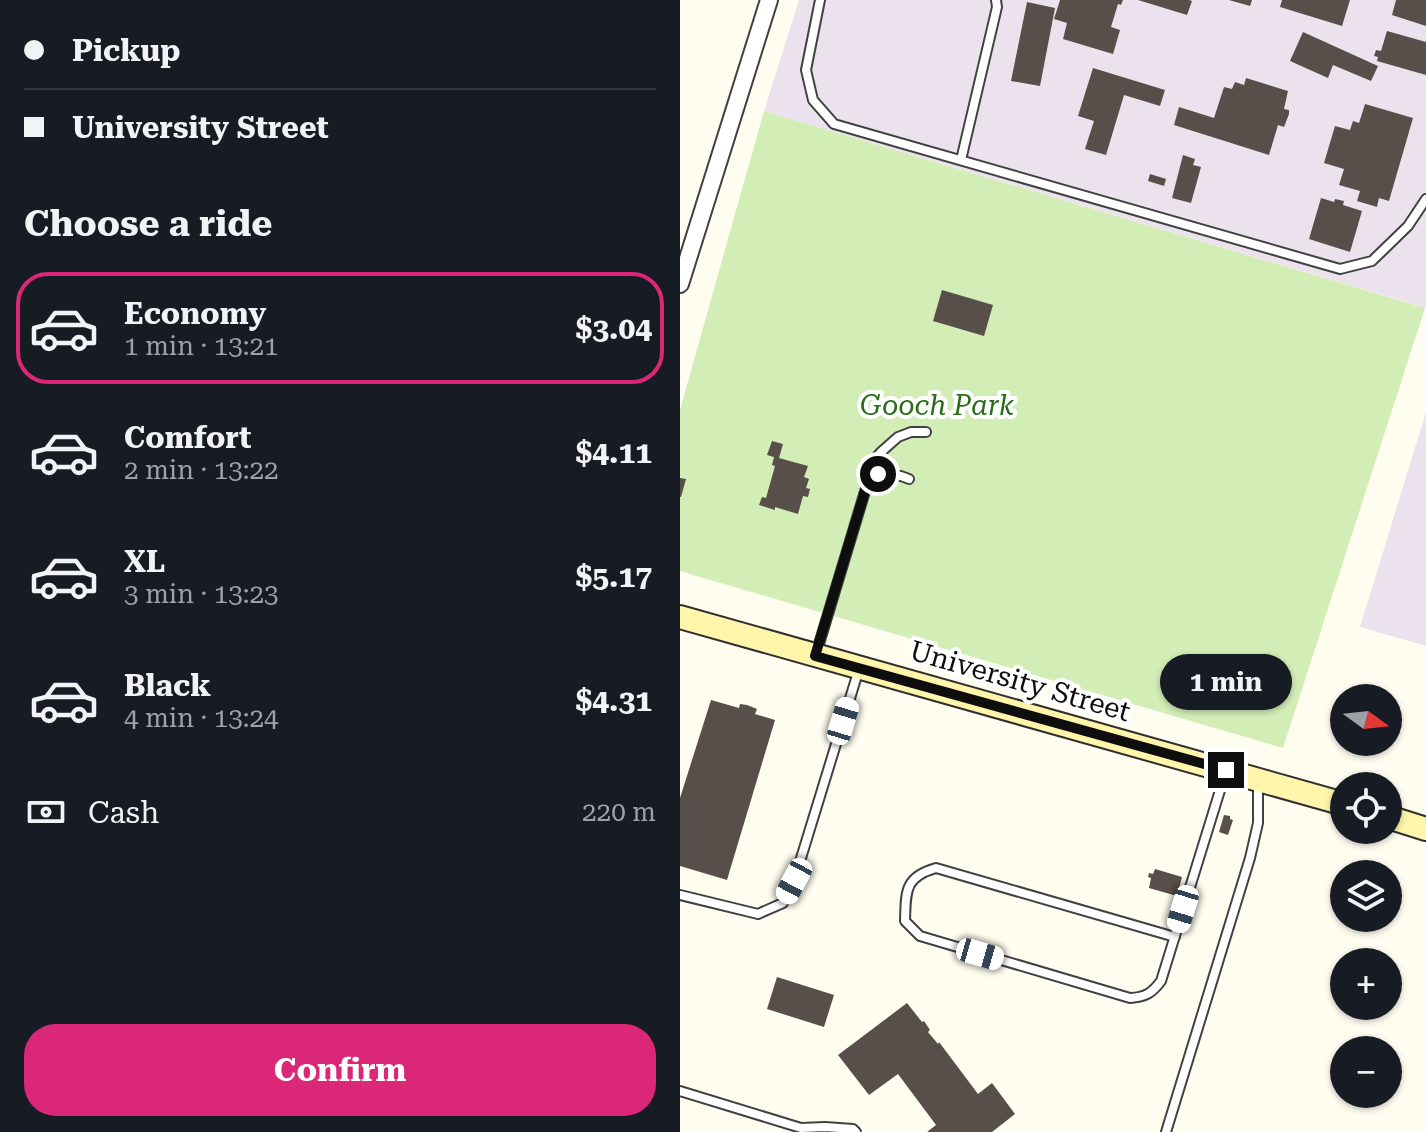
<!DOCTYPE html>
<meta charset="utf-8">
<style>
:root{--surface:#171b24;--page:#20242c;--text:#f1f3f6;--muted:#9ea1a6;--line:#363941;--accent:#db2777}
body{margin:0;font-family:"Roboto Serif",serif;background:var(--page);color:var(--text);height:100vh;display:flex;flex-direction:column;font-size:30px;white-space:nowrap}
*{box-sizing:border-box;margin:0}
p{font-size:26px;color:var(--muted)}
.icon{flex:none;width:44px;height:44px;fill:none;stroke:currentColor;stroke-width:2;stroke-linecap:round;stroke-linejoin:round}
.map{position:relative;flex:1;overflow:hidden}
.details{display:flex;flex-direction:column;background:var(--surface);width:680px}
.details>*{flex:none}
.banner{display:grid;align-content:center;height:176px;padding:0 24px;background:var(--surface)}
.needle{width:52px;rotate:105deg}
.controls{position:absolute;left:650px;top:684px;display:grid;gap:16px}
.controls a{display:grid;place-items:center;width:72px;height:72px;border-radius:50%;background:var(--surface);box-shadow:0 2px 6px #0004;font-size:40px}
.end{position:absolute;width:36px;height:36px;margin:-18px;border:10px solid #0e0e0e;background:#fff;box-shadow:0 0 0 4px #fff}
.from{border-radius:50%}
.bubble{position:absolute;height:56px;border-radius:28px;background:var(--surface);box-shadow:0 2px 6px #0004;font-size:26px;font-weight:700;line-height:56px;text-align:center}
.car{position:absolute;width:24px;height:48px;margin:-24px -12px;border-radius:10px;box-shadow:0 0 6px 2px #0007;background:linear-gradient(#fff 24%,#345 0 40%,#fff 0 76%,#345 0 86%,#fff 0)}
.banner b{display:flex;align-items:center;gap:28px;height:76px;font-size:30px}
.banner b+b{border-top:2px solid var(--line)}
.banner i{width:20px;height:20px;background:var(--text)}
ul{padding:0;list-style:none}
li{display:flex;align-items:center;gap:24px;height:112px;margin:0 16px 12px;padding:0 8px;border:4px solid transparent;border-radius:32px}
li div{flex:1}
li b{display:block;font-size:30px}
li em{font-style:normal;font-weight:700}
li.selected{border-color:var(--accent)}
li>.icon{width:72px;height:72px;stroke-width:1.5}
h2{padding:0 24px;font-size:36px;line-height:96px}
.pay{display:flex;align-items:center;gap:20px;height:88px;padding:0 24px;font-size:30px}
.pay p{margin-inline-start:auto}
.primary-button{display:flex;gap:16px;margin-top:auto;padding:16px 24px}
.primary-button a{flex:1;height:92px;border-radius:32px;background:var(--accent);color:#fff;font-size:32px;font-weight:700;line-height:92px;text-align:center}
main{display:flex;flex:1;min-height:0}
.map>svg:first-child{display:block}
.industrial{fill:#ece2ee}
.green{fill:#d2edb6}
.building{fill:#584f4a}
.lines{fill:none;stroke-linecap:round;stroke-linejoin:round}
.lane-casing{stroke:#414141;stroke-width:12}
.street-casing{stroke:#414141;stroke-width:20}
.secondary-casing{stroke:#303030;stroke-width:26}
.lane{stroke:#fff;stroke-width:8}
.street{stroke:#fff;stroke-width:16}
.secondary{stroke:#fff6ab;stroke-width:22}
.route{stroke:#0e0e0e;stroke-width:10}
.labels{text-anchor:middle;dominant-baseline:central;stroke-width:8;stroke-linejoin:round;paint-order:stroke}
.park-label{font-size:28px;font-style:italic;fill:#2a6c19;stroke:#fff}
.street-label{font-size:28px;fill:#0e0e0e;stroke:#fff}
</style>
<main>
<section class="details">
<div class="banner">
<b><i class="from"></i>Pickup</b>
<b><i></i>University Street</b>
</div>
<h2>Choose a ride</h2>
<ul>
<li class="selected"><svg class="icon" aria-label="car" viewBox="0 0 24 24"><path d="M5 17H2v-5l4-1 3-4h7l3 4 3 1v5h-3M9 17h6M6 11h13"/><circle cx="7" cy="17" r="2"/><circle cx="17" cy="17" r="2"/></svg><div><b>Economy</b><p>1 min · 13:21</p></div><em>$3.04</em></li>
<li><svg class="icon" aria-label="car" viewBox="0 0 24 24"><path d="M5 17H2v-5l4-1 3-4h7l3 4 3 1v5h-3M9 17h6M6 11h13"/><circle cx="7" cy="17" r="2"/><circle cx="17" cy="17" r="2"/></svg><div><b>Comfort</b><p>2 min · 13:22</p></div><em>$4.11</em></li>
<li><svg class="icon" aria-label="car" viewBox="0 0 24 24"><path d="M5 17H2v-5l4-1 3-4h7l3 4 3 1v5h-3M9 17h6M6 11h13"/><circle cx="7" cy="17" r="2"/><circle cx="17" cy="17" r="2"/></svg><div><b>XL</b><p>3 min · 13:23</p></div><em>$5.17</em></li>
<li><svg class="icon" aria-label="car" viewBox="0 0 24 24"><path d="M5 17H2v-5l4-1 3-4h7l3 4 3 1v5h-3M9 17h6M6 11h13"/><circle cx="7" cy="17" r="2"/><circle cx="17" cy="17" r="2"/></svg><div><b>Black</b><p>4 min · 13:24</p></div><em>$4.31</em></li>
</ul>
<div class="pay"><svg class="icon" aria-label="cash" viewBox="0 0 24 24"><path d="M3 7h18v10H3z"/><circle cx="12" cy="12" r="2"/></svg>Cash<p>220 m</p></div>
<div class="primary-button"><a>Confirm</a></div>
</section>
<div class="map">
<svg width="746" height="1132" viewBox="0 0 746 1132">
<rect width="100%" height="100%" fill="#fffcf0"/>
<g class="industrial">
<path d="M119 0H746V308L84 111Z"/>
<path d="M746 412V646L680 627Z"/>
</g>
<path class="green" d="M84 111 745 308 603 748 0 571V410Z"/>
<g class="building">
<path d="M380 0H443L441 5 438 4 431 27 440 30 433 54 383 39 387 23 374 19Z"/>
<path d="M458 0H509L512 1 507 15Z"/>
<path d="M549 0H572L570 6Z"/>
<path d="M602 0H670L662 26 600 7Z"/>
<path d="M716 0H746V26L712 15Z"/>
<path d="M347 2 375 8 360 86 331 81Z"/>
<path d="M707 31 746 42V75L697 61 698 57 694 56 696 50 701 51Z"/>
<path d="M623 32 698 66 691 81 653 65 648 78 610 61Z"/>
<path d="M413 68 485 90 480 106 444 95 426 155 405 149 414 121 398 116Z"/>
<path d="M566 78 608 91 604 109 609 110V114L604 127 598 125 589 155 494 125 499 107 534 118 544 87 552 89 555 82 564 85Z"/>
<path d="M685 104 733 118 709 201 699 198 697 207 677 201 680 191 659 185 664 169 644 163 655 126 670 130 673 121 679 123Z"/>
<path d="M503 155 515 159 513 165 521 167 511 203 492 198Z"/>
<path d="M470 174 486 179 484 186 468 181Z"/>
<path d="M641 198 654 202 655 199 664 201 663 205 682 211 670 252 629 239Z"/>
<path d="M262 290 313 305 304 336 253 321Z"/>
<path d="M92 441 103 444 99 458 128 466 124 477 129 479 126 488 130 489 128 497 123 496 118 514 95 507V510L79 505 82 497 86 498 95 466 92 465 94 457 87 455Z"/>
<path d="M0 478 6 479 1 497H0Z"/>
<path d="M31 700 59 708 60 704 67 705 77 709 75 714 95 720 47 880 0 866V798Z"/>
<path d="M544 815 550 816V819L553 820 548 835 539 832Z"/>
<path d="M475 869 502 877 497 896 469 888 471 878 468 877 469 873 473 874Z"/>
<path d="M97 977 154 995 144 1027 87 1009Z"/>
<path d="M227 1003 242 1022 244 1021 250 1030 248 1032 258 1044 259 1042 298 1094 312 1083 335 1114 312 1132H247L256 1125 218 1074 189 1095 158 1055Z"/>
</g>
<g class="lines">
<g class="lane-casing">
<g id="lane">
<path d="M140 0 126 70 133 100 154 124 660 269 692 261 728 226 746 199"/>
<path d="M281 160 317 7 316 0"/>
<path d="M191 481 195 459 201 452 218 437 231 432H246"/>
<path d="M136 654 186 488 198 474 221 476 229 479"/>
<path d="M0 895 78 914 103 903 114 881 179 669"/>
<path d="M495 937 256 868C224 877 226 892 225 921L240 936 450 998C466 997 472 993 481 981L546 771"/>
<path d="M0 1091 121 1128 145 1127 173 1129 176 1132"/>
<path d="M486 1132 570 858 578 823V783"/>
</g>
</g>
<g class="street-casing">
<path id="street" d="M0 284 89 0"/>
</g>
<g class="secondary-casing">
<g id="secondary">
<path d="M0 617 664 804"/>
<path d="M708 817 746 829"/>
</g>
</g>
<use href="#lane" class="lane"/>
<use href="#street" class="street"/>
<use href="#secondary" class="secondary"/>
</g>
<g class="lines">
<path class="route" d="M198 474 186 488 135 656 546 770"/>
</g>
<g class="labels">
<g class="park-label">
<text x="257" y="405">Gooch Park</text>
</g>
<g class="street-label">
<text transform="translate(340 681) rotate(16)">University Street</text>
</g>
</g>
</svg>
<div class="controls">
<a><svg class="needle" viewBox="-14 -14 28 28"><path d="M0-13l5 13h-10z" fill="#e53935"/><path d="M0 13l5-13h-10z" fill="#9ea1a6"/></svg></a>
<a><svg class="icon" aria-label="locate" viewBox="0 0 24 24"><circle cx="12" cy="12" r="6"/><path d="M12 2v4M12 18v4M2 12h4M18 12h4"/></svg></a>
<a><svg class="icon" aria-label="layers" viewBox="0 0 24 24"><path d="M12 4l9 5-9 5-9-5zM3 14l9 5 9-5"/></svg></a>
<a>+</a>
<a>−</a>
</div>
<i class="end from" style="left:198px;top:474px"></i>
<i class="end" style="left:546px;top:770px"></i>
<div class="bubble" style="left:480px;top:654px;width:132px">1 min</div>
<i class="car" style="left:163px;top:721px;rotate:17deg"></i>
<i class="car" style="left:114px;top:881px;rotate:208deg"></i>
<i class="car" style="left:503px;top:909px;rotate:197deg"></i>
<i class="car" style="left:300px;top:954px;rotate:106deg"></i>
</div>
</main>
